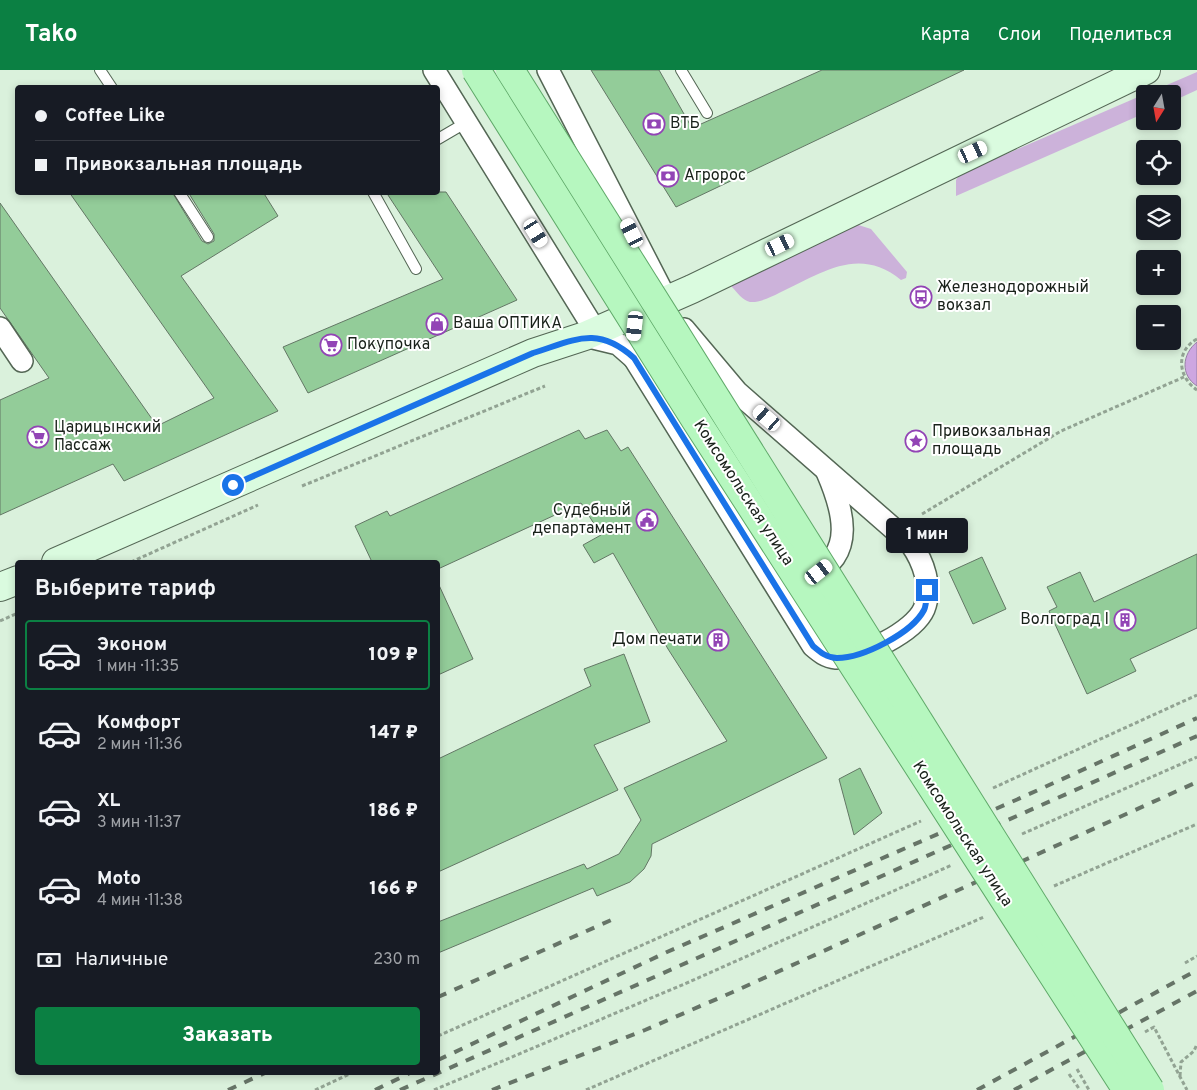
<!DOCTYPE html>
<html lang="ru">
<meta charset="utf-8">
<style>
:root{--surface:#171b24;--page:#242831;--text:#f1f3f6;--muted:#9ea1a6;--line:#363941;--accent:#0b8043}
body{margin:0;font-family:Overpass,sans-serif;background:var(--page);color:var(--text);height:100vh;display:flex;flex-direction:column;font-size:19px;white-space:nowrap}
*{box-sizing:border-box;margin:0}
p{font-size:16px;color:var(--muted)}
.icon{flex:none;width:28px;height:28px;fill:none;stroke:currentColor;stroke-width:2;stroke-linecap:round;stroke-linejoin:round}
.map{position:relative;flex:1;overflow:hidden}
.drawer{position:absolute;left:15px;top:490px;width:425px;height:515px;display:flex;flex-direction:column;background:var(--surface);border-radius:5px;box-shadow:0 2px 8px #0003}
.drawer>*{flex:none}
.top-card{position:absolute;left:15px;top:15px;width:425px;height:110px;border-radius:5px;box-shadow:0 2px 8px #0003;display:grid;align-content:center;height:110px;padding:0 20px;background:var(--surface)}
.needle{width:32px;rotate:191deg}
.tools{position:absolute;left:1136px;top:15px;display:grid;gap:10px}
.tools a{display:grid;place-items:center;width:45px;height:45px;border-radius:5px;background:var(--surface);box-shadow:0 2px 8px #0003;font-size:25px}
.end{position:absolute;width:22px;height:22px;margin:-11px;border:6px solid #1a73e8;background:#fff;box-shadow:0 0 0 2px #fff}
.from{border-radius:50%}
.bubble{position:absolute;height:35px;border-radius:5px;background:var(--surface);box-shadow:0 2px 8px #0003;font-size:16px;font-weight:800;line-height:35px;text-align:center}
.car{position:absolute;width:15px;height:30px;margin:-15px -8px;border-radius:6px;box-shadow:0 0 4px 1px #0007;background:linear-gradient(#fff 24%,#345 0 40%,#fff 0 76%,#345 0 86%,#fff 0)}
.top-card b{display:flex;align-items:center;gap:18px;height:48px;font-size:19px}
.top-card b+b{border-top:1px solid var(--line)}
.top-card i{width:12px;height:12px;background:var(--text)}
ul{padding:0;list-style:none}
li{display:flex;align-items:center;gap:15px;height:70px;margin:0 10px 8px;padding:0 10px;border:2px solid transparent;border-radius:5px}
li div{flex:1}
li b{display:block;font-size:19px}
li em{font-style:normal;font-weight:800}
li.active{border-color:var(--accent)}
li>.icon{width:45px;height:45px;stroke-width:1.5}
h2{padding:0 20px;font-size:22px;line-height:60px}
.pay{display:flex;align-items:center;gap:12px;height:55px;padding:0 20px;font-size:19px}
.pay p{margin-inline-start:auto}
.action{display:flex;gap:10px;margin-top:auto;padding:10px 20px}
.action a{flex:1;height:58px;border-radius:5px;background:var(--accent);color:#fff;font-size:20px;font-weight:800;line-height:58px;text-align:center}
header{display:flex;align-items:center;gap:30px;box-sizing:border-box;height:70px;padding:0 25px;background:var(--accent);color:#fff}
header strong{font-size:24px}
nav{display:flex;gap:28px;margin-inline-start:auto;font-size:18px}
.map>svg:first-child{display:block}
.green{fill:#ccb2da}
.water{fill:#cda6e1;stroke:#977ea5}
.building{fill:#93cc99;stroke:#637765}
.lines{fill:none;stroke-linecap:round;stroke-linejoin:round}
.lane-casing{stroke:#546755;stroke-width:12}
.street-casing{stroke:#546755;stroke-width:24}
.secondary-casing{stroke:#546755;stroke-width:30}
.path{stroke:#92a393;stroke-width:3;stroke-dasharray:4 2.5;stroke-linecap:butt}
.lane{stroke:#fff;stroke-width:10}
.street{stroke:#fff;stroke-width:21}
.secondary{stroke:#dafbdf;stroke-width:28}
.rail{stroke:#667467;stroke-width:4;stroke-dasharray:9 9;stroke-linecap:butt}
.primary-bridge-casing{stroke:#5fa969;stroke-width:30;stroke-linecap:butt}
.primary-bridge{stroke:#b6f7bf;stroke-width:28}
.route{stroke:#1a73e8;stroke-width:6}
.labels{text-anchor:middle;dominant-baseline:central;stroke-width:4;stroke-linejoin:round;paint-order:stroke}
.poi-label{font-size:16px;fill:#19211a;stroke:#fff;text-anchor:start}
.street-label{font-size:16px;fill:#19211a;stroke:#fff}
</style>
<header>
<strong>Tako</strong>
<nav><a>Карта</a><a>Слои</a><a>Поделиться</a></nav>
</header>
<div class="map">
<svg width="1197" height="1020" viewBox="0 0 1197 1020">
<rect width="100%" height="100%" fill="#daf1dc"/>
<g class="green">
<path d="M1197 2V20L1173 31 1172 24H1146Z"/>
<path d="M1145 24V43L956 126V110L960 104Z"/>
<path d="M852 153 871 159 907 202 906 208 901 210C858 175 821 204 779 223 771 227 759 233 750 232 742 230 737 222 732 217L731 214Z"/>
</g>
<path class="water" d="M1197 272V316C1180 305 1182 284 1197 272Z"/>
<g class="building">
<path d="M591 0H659L692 58 822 0H964L676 137Z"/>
<path d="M69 122H172L202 171 208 174 214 171V164L188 122H263L278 146 181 206 278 341 124 411 113 394 0 445V330L49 308 0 238V133L157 356 214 328Z"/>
<path d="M386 122H446L517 230 308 323 283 277 443 209Z"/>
<path d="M579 360 585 369 607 360 621 381 628 377 827 688 652 774 651 786 644 799 630 812 597 826 593 818 438 883V852L584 794 587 799 619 784 641 750 624 718 727 671 668 579 613 483 594 493 583 475 601 465 581 433 438 499V492H372L355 456 387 441 390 446Z"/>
<path d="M1197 484V558L1130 589 1136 601 1087 624 1049 541 1057 537 1047 517 1080 502 1094 532Z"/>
<path d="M982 487 1006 539 973 554 949 502Z"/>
<path d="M438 513 473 589 438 605Z"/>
<path d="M624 584 650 652 594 675 618 720 438 802V689L591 616 584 599Z"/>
<path d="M860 698 882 743 854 765 839 709Z"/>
</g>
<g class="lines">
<g class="lane-casing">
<g id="lane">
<path d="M100 0 112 18"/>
<path d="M681 0 707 43"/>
<path d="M438 69 467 52"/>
<path d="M179 122 208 167"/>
<path d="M373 122 416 199"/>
</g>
</g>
<g class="street-casing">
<g id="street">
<path d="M434 0 596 262"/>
<path d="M548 0 661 219"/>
<path d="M639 250 635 256 634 288 813 576C820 582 826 587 836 588 861 588 914 562 924 539 933 517 923 491 911 474L737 322 684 259"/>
<path d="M0 258 22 291"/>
<path d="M585 266 618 274 634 288"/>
<path d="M811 505C857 485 843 439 827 402"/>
</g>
</g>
<g class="secondary-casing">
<g id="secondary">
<path d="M56 492 533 283 585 266 692 219 1146 0"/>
<path d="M0 517 18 510"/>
</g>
</g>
<g class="path">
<path d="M514 244 519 259"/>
<path d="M1197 269C1175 281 1178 307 1197 320"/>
<path d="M302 416 545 316"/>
<path d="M922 444 1061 361 1184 307"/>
<path d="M131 492 258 435"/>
<path d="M0 551 18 543"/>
<path d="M993 718 1197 625"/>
<path d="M1022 764 1197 687"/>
<path d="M1054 816 1197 754"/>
<path d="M1185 893 1197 886"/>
<path d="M1145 962 1154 957 1187 1020"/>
<path d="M438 966 921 751"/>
<path d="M1077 999 1089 1020"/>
<path d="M1069 1004 1080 1020"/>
<path d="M1180 1006 1181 992 1194 981 1197 974"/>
<path d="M315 1020 354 1002"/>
<path d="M434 1020 689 912 952 795"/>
<path d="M586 1020 984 847"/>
</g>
<use href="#lane" class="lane"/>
<use href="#street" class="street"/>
<use href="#secondary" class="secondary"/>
<g class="rail">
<path d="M438 927 618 847"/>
<path d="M438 990 667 882 1016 730 1197 648"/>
<path d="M228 1020 267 1002"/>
<path d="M375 1020 412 1002"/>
<path d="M400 1020 1197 666"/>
<path d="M492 1020 645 960 733 922 1197 712"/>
<path d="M977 1020 1197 900"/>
<path d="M1014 1020 1197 921"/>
</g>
<g class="primary-bridge-casing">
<g id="primary-bridge">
<path d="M476 0 695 349 1127 1020"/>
<path d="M510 0 1150 1020"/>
</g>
</g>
<use href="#primary-bridge" class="primary-bridge"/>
</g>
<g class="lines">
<path class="route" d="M233 415 533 283C575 270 597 255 634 288L813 576C820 582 827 588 837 588 863 588 912 563 924 540 927 534 926 526 927 520"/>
</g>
<defs>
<g id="bank-ring" transform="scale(1.125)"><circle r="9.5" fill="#fff" stroke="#9244b5" stroke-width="1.5"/><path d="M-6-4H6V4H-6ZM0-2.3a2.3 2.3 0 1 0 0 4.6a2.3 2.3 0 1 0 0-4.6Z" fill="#9244b5"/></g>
<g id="bus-ring" transform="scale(1.125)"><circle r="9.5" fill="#fff" stroke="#9244b5" stroke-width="1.5"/><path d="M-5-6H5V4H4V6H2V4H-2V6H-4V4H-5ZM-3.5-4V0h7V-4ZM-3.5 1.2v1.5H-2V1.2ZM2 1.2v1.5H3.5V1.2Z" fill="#9244b5"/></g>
<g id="shop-ring" transform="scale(1.125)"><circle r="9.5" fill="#fff" stroke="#9244b5" stroke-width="1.5"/><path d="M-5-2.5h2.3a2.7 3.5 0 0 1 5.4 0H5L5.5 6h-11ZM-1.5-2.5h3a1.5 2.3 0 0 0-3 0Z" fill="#9244b5"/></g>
<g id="supermarket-ring" transform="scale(1.125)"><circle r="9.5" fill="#fff" stroke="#9244b5" stroke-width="1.5"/><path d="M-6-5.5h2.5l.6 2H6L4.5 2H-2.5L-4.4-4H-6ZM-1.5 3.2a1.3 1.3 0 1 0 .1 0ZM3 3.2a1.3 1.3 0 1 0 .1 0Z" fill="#9244b5"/></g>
<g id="sight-ring" transform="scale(1.125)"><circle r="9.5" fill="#fff" stroke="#9244b5" stroke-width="1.5"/><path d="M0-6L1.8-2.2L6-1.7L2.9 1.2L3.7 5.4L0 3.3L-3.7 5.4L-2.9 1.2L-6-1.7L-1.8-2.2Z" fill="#9244b5"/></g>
<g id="civic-ring" transform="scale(1.125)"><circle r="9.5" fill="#fff" stroke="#9244b5" stroke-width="1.5"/><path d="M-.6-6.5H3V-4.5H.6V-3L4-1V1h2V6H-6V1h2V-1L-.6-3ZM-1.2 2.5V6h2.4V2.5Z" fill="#9244b5"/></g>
<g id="building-ring" transform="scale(1.125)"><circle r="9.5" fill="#fff" stroke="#9244b5" stroke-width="1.5"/><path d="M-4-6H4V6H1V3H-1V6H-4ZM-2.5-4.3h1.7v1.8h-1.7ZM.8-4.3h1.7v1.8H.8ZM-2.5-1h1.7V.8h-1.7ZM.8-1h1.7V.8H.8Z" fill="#9244b5"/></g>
</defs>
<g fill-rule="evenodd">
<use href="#bank-ring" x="654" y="54"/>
<use href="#bank-ring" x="668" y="106"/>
<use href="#bus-ring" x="921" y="227"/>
<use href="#shop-ring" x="437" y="254"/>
<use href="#supermarket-ring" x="331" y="275"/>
<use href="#supermarket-ring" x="38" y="367"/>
<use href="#sight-ring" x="916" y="371"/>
<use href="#civic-ring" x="647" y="450"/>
<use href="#building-ring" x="1125" y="550"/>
<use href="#building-ring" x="718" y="570"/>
</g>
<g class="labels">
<g class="poi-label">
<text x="670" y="54">ВТБ</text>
<text x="684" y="106">Агророс</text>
<text x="937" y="218">Железнодорожный<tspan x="937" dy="18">вокзал</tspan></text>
<text x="453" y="254">Ваша ОПТИКА</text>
<text x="347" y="275">Покупочка</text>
<text x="54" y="358">Царицынский<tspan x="54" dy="18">Пассаж</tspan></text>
<text x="932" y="362">Привокзальная<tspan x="932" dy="18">площадь</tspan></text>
<text x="631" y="441" text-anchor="end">Судебный<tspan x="631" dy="18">департамент</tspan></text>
<text x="1109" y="550" text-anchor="end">Волгоград I</text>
<text x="702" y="570" text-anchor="end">Дом печати</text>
</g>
<g class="street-label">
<text transform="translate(743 423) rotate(57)">Комсомольская улица</text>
<text transform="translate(962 764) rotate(57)">Комсомольская улица</text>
</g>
</g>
</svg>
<div class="tools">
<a><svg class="needle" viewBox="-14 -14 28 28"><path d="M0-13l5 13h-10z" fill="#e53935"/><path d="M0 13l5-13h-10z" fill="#9ea1a6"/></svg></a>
<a><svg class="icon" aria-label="locate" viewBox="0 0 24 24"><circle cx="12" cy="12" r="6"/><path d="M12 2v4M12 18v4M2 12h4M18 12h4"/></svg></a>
<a><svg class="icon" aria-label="layers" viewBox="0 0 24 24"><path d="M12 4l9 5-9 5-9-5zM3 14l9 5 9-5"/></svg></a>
<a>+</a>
<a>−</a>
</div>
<i class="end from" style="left:233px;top:415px"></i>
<i class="end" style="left:927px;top:520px"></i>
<div class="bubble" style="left:886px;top:448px;width:82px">1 мин</div>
<i class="car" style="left:973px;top:82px;rotate:65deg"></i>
<i class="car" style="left:536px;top:163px;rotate:148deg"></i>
<i class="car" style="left:632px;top:163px;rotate:333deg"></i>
<i class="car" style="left:780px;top:175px;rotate:64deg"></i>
<i class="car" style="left:635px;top:256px;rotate:186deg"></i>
<i class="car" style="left:767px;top:348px;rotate:311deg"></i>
<i class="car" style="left:819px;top:502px;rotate:52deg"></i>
<div class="top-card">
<b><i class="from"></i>Coffee Like</b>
<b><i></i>Привокзальная площадь</b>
</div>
<section class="drawer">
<h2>Выберите тариф</h2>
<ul>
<li class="active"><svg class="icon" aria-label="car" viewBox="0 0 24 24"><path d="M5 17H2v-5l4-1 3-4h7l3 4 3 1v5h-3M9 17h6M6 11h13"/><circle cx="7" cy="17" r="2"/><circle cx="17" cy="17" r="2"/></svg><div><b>Эконом</b><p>1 мин · 11:35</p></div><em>109 ₽</em></li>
<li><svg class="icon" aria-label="car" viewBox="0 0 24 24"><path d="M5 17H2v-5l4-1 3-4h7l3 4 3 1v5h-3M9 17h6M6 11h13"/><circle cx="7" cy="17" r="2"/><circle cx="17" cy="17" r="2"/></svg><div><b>Комфорт</b><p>2 мин · 11:36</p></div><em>147 ₽</em></li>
<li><svg class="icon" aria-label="car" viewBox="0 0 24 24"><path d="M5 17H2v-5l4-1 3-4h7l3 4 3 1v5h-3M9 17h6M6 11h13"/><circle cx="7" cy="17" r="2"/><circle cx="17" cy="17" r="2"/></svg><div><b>XL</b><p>3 мин · 11:37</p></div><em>186 ₽</em></li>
<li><svg class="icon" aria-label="car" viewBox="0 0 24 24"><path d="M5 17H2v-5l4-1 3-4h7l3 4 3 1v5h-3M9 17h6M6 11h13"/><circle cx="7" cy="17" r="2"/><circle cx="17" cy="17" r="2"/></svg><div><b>Moto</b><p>4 мин · 11:38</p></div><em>166 ₽</em></li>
</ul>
<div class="pay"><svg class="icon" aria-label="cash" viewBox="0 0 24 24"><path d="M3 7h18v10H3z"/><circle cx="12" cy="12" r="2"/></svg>Наличные<p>230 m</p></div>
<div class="action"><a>Заказать</a></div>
</section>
</div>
